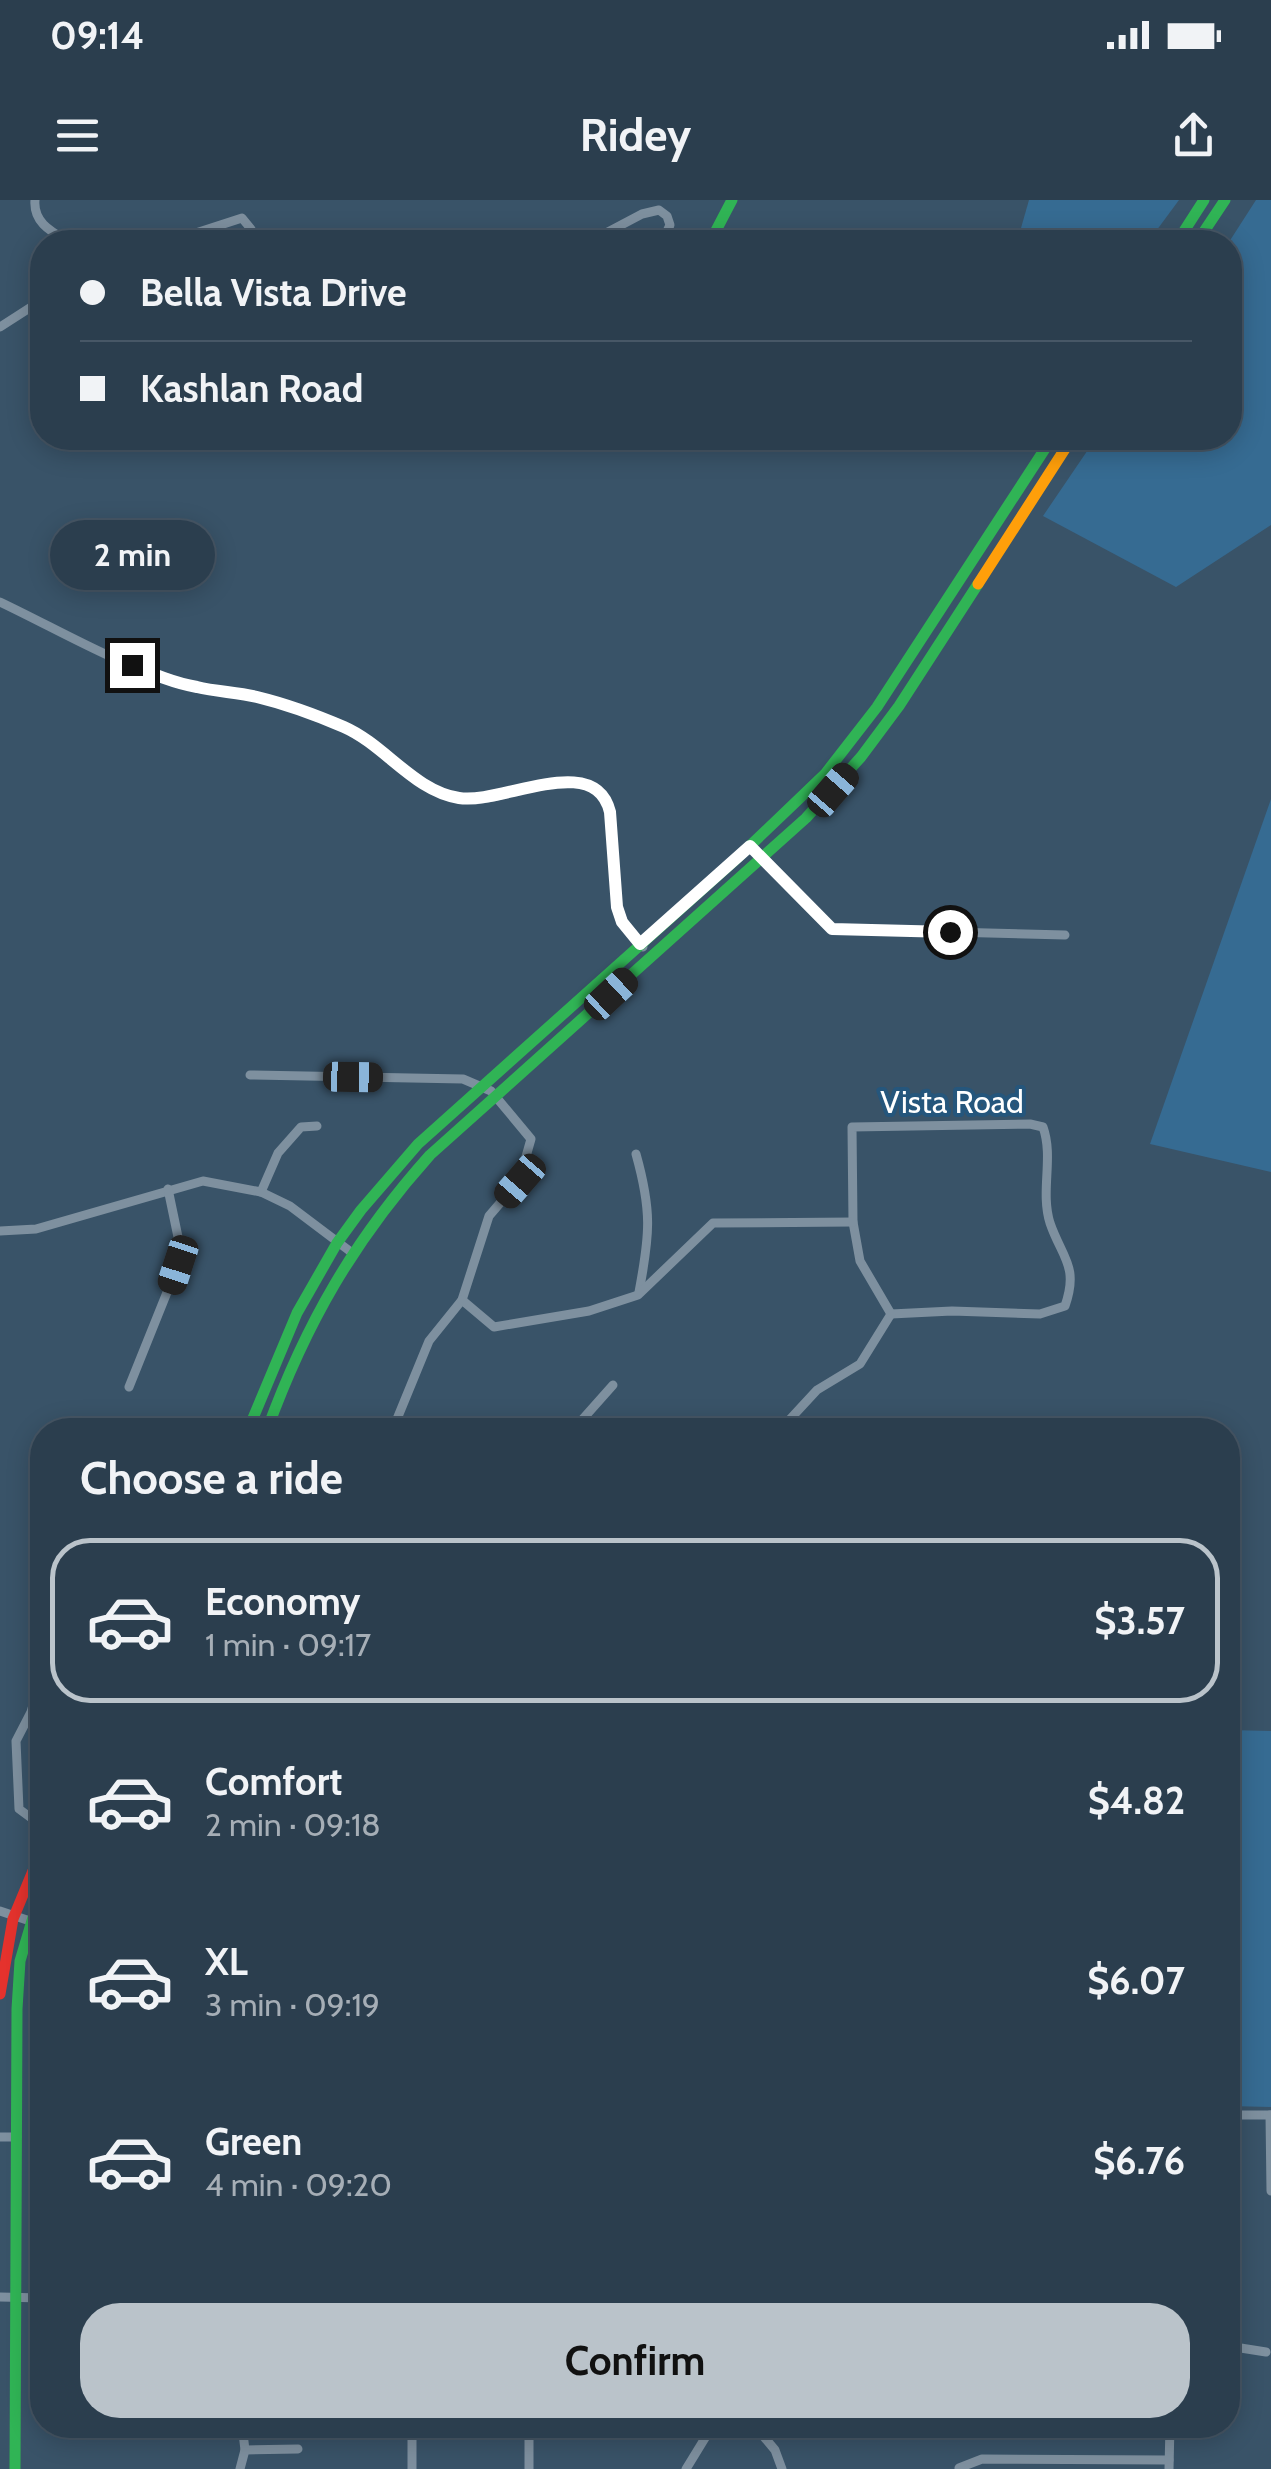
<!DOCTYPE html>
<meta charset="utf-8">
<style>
:root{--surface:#2b3e4e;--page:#374958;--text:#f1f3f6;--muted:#a6aeb6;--line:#475766;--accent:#bac3ca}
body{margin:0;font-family:Cabin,sans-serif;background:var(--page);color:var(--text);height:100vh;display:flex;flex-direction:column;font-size:38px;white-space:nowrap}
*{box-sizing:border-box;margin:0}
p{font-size:32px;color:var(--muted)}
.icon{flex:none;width:55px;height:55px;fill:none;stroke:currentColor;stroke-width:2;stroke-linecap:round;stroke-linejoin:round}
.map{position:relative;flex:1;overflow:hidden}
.details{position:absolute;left:30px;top:1218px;width:1210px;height:1020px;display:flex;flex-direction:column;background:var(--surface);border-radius:40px;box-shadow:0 5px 25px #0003,0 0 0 2px var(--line)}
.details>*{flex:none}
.guide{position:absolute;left:30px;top:30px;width:1212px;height:220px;border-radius:40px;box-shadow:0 5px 25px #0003,0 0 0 2px var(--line);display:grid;align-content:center;height:220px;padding:0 50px;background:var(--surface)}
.end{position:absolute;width:45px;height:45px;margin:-22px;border:12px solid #fff;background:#111;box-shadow:0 0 0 5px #111}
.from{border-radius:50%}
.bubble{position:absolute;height:70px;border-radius:35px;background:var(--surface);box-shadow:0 5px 25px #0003,0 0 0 2px var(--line);font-size:32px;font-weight:700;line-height:70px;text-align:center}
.car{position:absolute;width:30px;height:60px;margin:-30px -15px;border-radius:12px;box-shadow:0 0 8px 2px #0007;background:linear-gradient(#222 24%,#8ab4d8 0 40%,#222 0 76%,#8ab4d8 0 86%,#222 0)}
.guide b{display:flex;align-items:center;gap:35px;height:95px;font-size:38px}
.guide b+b{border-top:2px solid var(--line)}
.guide i{width:25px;height:25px;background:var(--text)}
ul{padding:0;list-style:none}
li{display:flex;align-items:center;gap:30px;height:165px;margin:0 20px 15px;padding:0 30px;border:5px solid transparent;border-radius:40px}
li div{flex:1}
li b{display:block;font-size:38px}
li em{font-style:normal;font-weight:700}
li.current{border-color:var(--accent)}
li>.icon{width:90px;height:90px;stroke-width:1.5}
h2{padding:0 50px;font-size:45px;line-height:120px}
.action{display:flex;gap:20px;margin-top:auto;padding:20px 50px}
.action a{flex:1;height:115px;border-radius:40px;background:var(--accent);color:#111;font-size:40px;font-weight:700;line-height:115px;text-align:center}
.status{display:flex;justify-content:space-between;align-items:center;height:70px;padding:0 50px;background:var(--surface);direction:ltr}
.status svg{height:28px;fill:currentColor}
header{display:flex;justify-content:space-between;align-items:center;height:130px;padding:0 50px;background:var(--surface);font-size:45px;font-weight:700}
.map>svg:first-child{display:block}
.green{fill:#366b92}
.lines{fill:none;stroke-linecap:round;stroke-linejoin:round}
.street{stroke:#7e909f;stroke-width:9}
.fast{stroke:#30b455;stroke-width:11}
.slow{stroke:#ff9f0a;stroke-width:11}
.jam{stroke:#e5322d;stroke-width:11}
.route{stroke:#fff;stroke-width:12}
.labels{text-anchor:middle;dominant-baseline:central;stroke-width:8;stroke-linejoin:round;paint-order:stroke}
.street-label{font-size:32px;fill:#fff;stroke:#25567c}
</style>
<div class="status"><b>09:14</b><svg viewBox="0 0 49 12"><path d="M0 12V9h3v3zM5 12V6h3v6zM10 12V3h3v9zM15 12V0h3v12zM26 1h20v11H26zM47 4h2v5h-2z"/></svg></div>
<header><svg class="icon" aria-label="menu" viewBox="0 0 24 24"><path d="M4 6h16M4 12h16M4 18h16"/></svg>Ridey<svg class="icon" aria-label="share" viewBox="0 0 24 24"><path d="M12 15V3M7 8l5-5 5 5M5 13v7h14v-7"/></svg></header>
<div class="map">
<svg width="1271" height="2269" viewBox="0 0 1271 2269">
<rect width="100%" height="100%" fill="#395368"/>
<g class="green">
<path d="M1029 0H1179L1148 42H1017Z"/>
<path d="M1256 0H1271V325L1176 387 1043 316 1096 238H1230L1229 42Z"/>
<path d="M1271 599V972L1150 944Z"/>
<path d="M1228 1530 1271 1531V1907L1228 1906Z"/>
</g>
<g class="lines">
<g class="street">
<path d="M35 0C33 23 52 32 69 42"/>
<path d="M168 42 242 18 251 29 248 42"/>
<path d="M589 42 642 14 659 10 667 16 670 25 662 42"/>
<path d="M0 127 42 100"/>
<path d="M0 402C57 429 114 463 174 481 199 489 224 490 249 495 281 501 313 514 343 527 381 543 406 580 444 594 456 599 470 601 482 599 518 594 597 556 611 612L617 707 623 721 643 747"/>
<path d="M750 646 832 729 1065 735"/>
<path d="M250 875 463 879 491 891 531 939 519 981 489 1016 462 1100 429 1141 397 1219 382 1230"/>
<path d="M1030 924 1043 927C1054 958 1040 991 1050 1023 1062 1058 1079 1066 1065 1106L1040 1114 952 1111 891 1114 860 1061 853 1022 852 927Z"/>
<path d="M636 954C652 1011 650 1034 639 1092"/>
<path d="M261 992 278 953 301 927 317 926"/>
<path d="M0 1031 36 1029 203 981 261 992 290 1006 351 1052"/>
<path d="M462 1100 494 1127 589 1111 638 1095 713 1023 853 1022"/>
<path d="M129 1187 178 1065V1037L168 989"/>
<path d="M573 1230 613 1185"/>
<path d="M780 1230 817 1190 860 1164 891 1114"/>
<path d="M42 1474 31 1512 16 1541 19 1609 42 1626"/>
<path d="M0 1711 42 1725"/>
<path d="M1228 1915H1271"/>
<path d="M1270 1915 1271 1991"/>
<path d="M0 1937H17"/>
<path d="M0 2097 42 2098"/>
<path d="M1228 2146 1266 2152"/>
<path d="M529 2225V2269"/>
<path d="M754 2225 775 2250 782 2269"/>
<path d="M245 2250 298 2249"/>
<path d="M959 2268 982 2259 1169 2260"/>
<path d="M240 2269 245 2250 242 2225"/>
<path d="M412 2269V2225"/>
<path d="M686 2269 713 2225"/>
<path d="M1169 2269 1170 2225"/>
</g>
<g class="fast">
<path d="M710 42 732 0"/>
<path d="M1177 42 1204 0"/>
<path d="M1197 42 1225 0"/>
<path d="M248 1230 297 1113 337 1043 361 1010 418 944 733 662 825 574 877 507 1052 238"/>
<path d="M267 1230C306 1123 354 1040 430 955L806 618 861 557 899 506 978 384"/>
<path d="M15 2269 17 1809 20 1761 42 1687"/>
</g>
<path class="slow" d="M978 384 1072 238"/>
<path class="jam" d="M0 1794 13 1719 42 1649"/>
</g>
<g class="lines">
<path class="route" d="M132 465C153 474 174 483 197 487 217 492 238 492 257 497 286 504 316 515 344 527 385 545 414 591 459 598 501 605 595 550 610 612L617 707 622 722 640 744 750 646 832 729 950 732"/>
</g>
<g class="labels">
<g class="street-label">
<text x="952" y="901">Vista Road</text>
</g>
</g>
</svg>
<i class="end from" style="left:950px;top:732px"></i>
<i class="end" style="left:132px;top:465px"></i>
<div class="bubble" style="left:50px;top:320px;width:165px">2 min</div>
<i class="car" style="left:833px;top:590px;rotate:41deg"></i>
<i class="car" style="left:611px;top:794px;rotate:47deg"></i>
<i class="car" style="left:353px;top:877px;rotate:91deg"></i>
<i class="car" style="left:520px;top:981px;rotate:221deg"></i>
<i class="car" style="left:178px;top:1065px;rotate:198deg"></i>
<div class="guide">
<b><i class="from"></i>Bella Vista Drive</b>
<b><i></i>Kashlan Road</b>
</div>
<section class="details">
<h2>Choose a ride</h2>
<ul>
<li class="current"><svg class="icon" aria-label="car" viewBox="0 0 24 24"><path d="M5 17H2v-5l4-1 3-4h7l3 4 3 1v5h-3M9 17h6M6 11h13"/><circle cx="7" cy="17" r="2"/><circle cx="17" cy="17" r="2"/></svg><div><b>Economy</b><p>1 min · 09:17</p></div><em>$3.57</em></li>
<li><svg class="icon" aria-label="car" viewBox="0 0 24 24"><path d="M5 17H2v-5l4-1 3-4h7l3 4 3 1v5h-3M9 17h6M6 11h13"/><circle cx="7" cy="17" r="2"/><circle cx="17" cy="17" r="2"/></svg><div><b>Comfort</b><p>2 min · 09:18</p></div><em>$4.82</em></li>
<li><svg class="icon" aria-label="car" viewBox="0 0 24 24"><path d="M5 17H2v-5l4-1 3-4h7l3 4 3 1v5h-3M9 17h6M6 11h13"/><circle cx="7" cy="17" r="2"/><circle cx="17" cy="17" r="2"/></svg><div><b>XL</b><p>3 min · 09:19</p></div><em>$6.07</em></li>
<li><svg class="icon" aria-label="car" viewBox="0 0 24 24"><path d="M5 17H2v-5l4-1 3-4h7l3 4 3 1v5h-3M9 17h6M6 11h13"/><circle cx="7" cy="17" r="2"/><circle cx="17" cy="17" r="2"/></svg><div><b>Green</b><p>4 min · 09:20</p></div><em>$6.76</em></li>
</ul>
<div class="action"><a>Confirm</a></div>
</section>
</div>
